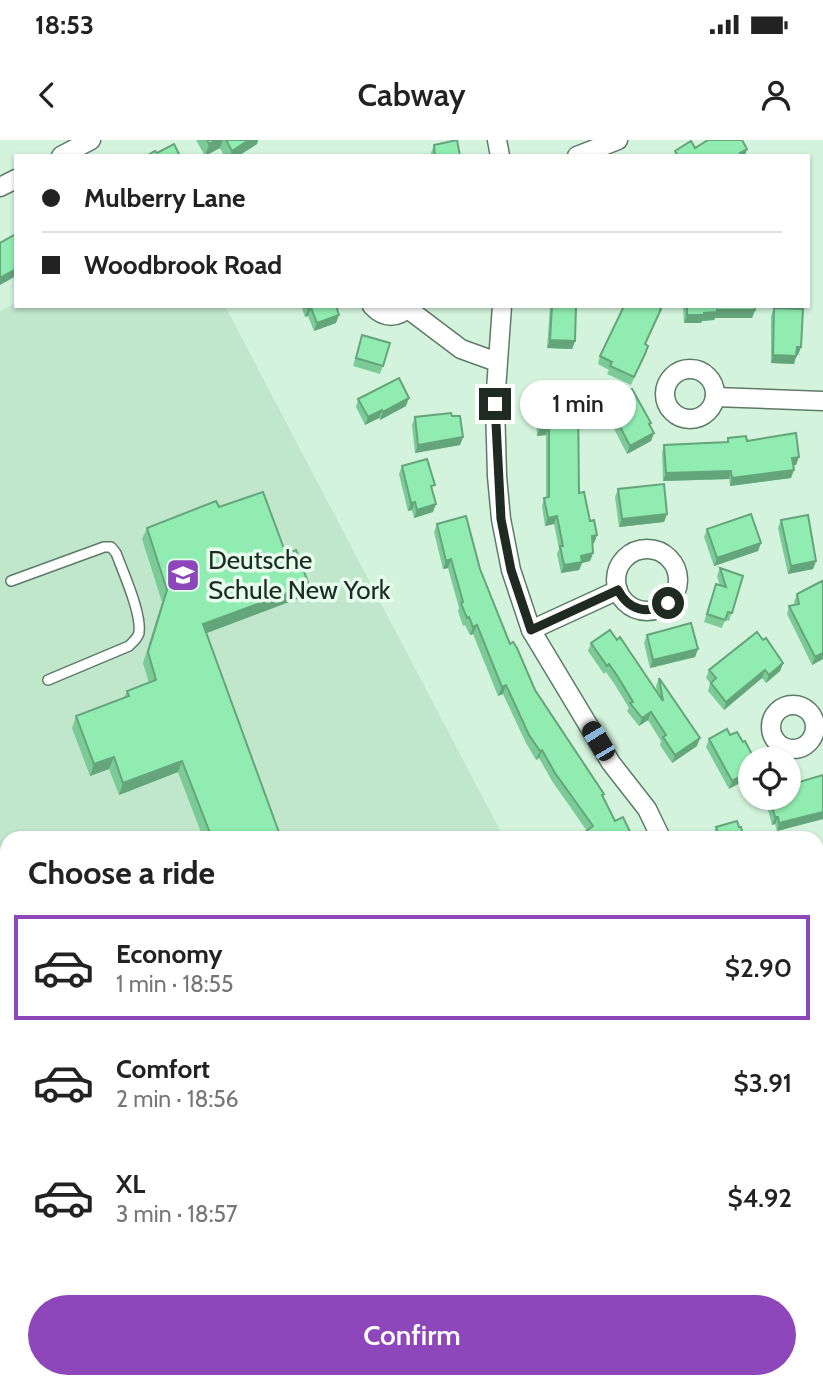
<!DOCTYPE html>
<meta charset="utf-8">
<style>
:root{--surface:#fff;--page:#f6f6f6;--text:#222;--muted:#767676;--line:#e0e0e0;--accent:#8d47ba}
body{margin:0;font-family:Cabin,sans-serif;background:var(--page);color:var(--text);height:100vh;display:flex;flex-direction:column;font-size:26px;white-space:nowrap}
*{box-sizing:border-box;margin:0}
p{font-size:23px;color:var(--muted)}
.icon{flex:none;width:38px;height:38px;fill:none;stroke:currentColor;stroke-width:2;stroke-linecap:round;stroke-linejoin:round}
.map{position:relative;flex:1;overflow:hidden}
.side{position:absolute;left:0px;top:691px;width:824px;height:558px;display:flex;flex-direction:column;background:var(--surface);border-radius:21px 21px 0 0;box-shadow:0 2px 5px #0004}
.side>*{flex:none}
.banner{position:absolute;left:14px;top:14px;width:796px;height:154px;border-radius:0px;box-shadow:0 2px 5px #0004;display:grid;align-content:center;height:154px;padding:0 28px;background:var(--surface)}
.fabs{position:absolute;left:738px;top:607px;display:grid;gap:14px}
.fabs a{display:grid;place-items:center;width:63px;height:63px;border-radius:50%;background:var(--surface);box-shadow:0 2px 5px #0004;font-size:35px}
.end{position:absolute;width:32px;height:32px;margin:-16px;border:9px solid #1e2a22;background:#fff;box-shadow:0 0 0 4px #fff}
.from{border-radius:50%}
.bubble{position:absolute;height:49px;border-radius:24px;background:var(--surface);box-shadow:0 2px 5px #0004;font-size:23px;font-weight:600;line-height:49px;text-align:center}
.car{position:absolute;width:21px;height:42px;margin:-21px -10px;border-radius:9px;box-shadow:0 0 5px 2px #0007;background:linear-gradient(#222 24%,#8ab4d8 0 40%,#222 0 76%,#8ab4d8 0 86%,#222 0)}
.banner b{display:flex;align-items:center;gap:24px;height:66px;font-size:26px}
.banner b+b{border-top:2px solid var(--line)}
.banner i{width:18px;height:18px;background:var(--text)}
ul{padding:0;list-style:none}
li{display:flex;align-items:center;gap:21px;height:105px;margin:0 14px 10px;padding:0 14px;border:4px solid transparent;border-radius:0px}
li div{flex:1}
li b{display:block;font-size:26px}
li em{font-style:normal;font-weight:600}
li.on{border-color:var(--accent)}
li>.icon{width:63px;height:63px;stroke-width:1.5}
h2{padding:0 28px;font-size:32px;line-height:84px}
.action{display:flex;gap:14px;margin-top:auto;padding:14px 28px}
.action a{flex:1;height:80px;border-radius:42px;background:var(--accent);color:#fff;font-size:28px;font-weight:600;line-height:80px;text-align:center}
.status{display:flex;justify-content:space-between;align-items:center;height:49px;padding:0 35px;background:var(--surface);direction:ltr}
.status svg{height:19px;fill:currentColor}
header{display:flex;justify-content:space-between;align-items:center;height:91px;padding:0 28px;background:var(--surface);font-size:32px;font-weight:600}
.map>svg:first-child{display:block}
.built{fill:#c0e6cc}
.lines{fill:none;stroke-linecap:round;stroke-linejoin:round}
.lane-casing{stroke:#5e7b67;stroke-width:12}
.street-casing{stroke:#5e7b67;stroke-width:21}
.lane{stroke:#fff;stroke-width:9}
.street{stroke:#fff;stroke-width:18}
.wall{fill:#7ccb97}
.shaded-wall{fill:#65a57b}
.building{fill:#90ecb0;stroke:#65a57b;stroke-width:2}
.route{stroke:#1e2a22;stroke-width:9}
.labels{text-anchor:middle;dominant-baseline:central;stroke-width:7;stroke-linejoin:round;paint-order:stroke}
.poi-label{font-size:26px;fill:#1e2a22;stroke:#e5feec;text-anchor:start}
</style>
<div class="status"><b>18:53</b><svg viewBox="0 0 49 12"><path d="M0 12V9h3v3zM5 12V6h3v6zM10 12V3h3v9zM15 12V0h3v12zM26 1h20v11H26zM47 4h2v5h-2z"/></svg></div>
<header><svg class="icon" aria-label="back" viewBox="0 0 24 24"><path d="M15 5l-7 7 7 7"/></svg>Cabway<svg class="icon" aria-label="person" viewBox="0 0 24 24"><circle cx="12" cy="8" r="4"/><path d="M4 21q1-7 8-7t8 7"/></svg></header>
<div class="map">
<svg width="823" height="1248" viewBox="0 0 823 1248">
<rect width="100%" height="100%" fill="#d3f3dc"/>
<g class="built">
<path d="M16 163V166H225L504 698H7V747L0 728V171Z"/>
<path d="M7 765V1075L0 1078V767Z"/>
</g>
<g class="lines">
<g class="lane-casing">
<g id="lane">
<path d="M11 441 104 407H111L116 413C123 432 142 474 139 493 137 499 133 502 129 506L48 540"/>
<path d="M0 855 7 854"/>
<path d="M817 1031 823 1028"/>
</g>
</g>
<g class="street-casing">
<g id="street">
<path d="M497 0 500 16"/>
<path d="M61 16 91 0"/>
<path d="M577 16 618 0"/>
<path d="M0 47 16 39"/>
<path d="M372 166C384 179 398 179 410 166"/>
<path d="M502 166 495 264 497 336 501 379 511 430 531 490 611 623 647 669 661 698"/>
<path d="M408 169 461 209 497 222"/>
<circle cx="690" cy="254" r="25"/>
<path d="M715 257 823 261"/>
<circle cx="647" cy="440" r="31"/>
<path d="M531 490 618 450"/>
<circle cx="793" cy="587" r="22"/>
<path d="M817 833 823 829"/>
<path d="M0 1239 7 1235"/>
<path d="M556 1242 559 1248"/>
</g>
</g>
<use href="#lane" class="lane"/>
<use href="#street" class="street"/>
</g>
<g class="wall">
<path d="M196 0H258L257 4 238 16H224L220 8 205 16Z"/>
<path d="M434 5 460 16H431V13Z"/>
<path d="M301 166H336V183L314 191 308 176 305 177Z"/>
<path d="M550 166H576L575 201 572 209 547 208Z"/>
<path d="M683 166H754L755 170 752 178H715L714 180 702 181 701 183H684Z"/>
<path d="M774 168 801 207 798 215H797L794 224 771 223V176Z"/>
<path d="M658 177 645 204V214L631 245 607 234 609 230 598 224 600 216Z"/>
<path d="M362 195 390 203 380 234 353 226Z"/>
<path d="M358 259 406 266 380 280 379 278 365 285 356 267Z"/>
<path d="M609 261 650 286 654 293 651 301 627 314 610 281 611 278 606 269Z"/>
<path d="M539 269 579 353 597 395 594 403H592L593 413 590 421 582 423 579 430 561 433 557 414 559 409 554 384 545 386 542 366 544 358H546V295L537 296 536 277Z"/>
<path d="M452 276 463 297 460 305 415 313 412 285 415 277Z"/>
<path d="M728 298 747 301 799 317 796 325H793L791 338 730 346 729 339 663 341 662 313 664 305 726 303Z"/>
<path d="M402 326 433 372 414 378 412 370 408 371 399 334Z"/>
<path d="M618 349 667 374 664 382 619 387 615 357Z"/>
<path d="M219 367 286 414 309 445 305 456 206 493 281 698H203L178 632 119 655 109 629 90 636 72 588 76 576 124 558 127 551 149 543 143 523 162 462 142 399 147 388Z"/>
<path d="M781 380 816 421 813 429 788 434 778 388Z"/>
<path d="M437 384 480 429 510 504 535 550 604 654 603 657 615 681 633 698H580L581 695 587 691 552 641 539 618 536 620 526 603 503 554 498 556 473 494 470 495 465 485 463 486 458 471 459 468 448 428 443 429 434 392Z"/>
<path d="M707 389 761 403 758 411 714 426 704 397Z"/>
<path d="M720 428 743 436 729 481 725 480 722 488 704 482 716 444 720 446 717 436Z"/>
<path d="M797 454 823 519 812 525 787 474 789 466 795 465 794 462Z"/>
<path d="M647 495 698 509 695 517 650 528 644 503Z"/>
<path d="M591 503 657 552 656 546 659 538 697 606 672 623 660 605 661 601 648 580 639 586 627 571 629 568 615 545 606 532 604 534 588 511Z"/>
<path d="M783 523 780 531 766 543 762 538 724 570 708 551 710 543 706 538 709 530Z"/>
<path d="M730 595 743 602 755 620 729 649 706 607 709 599Z"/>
<path d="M823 635V679L777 691 775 684 772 685 765 658H789Z"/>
<path d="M716 687H739L744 698H714L713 695Z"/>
<path d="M106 1242H172L173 1248H108Z"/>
<path d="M464 1242H510L513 1248H467Z"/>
</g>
<g class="shaded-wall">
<path d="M217 0H223L220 8 205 16 209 4Z"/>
<path d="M249 0H258L257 4 238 16H230L232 11Z"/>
<path d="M747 9 745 16H739L740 13Z"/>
<path d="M16 129V136L0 145V138Z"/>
<path d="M311 168 308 176 305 177 308 169Z"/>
<path d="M717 170H755L752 178H715L714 180 702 181 701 183H684L687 175Z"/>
<path d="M339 175 336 183 314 191 317 183Z"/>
<path d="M550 200 575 201 572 209 547 208Z"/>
<path d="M797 207H801L798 215H794Z"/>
<path d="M773 215 796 216 794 224 771 223Z"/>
<path d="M409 258 406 266 380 280 383 272Z"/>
<path d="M382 270 379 278 365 285 368 277Z"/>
<path d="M549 287 546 295 537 296 540 288Z"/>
<path d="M654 293 651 301 627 314 630 306Z"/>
<path d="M463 297 460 305 415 313 418 305Z"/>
<path d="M799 317 796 325 789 326 792 318Z"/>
<path d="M794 330 791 338 730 346 732 338Z"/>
<path d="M731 331 729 339 663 341 666 333Z"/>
<path d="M415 362 412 370 408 371 411 363Z"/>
<path d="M436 364 433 372 414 378 417 370Z"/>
<path d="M667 374 664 382 619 387 622 379Z"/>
<path d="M557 376 554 384 545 386 548 378Z"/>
<path d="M597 395 594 403 589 404 592 396Z"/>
<path d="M761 403 758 411 714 426 717 418Z"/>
<path d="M593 413 590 421 582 423 579 430 561 433 564 425 581 416Z"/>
<path d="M451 419 448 428 443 429 446 421Z"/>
<path d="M816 421 813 429 788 434 791 426Z"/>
<path d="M309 445 305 456 199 496 203 484Z"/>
<path d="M477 485 473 494 470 495 473 487Z"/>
<path d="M698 509 695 517 650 528 653 520Z"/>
<path d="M823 513V519L812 525 815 517Z"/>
<path d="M783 523 780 531 766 543 769 535Z"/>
<path d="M765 530 762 538 724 570 726 562Z"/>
<path d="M506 545 503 554 498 556 502 547Z"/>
<path d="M651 572 648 580 639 586 642 578Z"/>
<path d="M700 598 697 606 672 623 675 615Z"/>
<path d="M542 610 539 618 536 620 540 611Z"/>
<path d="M114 617 109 629 90 636 94 624Z"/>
<path d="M182 621 178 632 119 655 123 643Z"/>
<path d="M751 631V637L729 649 732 641Z"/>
<path d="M823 672V679L777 691 779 683Z"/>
<path d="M775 677H778L775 684 772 685Z"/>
<path d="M823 920V927L817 930V923Z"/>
<path d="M7 1183V1192L0 1196V1186Z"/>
</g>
<g class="building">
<path d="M207 0H217L209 4Z"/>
<path d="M226 0H249L232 11Z"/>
<path d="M457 0 460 16H435L434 5Z"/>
<path d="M708 0H742L747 9 740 13 742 15 741 16H678L675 11 691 1 695 8Z"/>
<path d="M174 4 180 16H146L155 11 157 13Z"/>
<path d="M16 94V129L0 138V103Z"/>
<path d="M306 166H336L339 175 317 183 311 168 308 169Z"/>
<path d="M552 166H576L575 201 550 200Z"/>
<path d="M624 166H657L661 169 645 204 648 206 645 214 634 237 610 226 612 222 600 216Z"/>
<path d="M687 166H754L755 170H717V172L704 173V175H687Z"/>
<path d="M774 168 803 169 801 207H797L796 216 773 215Z"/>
<path d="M362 195 390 203 383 226 356 218Z"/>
<path d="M399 238 409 258 383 272 382 270 368 277 358 259Z"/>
<path d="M632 249 651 283 649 284 654 293 630 306 613 273H616L609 261Z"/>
<path d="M578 257 579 353 584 352 590 381 594 380 597 395 592 396 593 413 581 416 582 422 564 425 560 406H563L557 376 548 378 544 358 549 357V287L540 288 539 269 569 267 570 274Z"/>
<path d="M451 273 452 276H460L463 297 418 305 415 277Z"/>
<path d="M796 293 799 317 792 318 794 330 732 338 731 331 666 333 664 305 728 302V298L746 296 747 301Z"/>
<path d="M427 319 435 345 431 346 436 364 417 370 415 362 411 363 402 326Z"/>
<path d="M664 344 667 374 622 379 618 349Z"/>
<path d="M263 352 286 414 296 410 309 445 203 484 281 698H212L182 621 123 643 114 617 94 624 76 576 129 556 127 551 156 540 148 512 167 450 147 388 216 361 219 367Z"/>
<path d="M751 374 761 403 717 418 707 389Z"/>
<path d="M808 375 816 421 791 426 781 380Z"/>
<path d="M466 376 480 429 510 504 513 502 517 508 535 550 604 654 602 655 615 681 623 677 633 698H583L581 695 593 686 555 633 542 610 540 611 529 595 506 545 502 547 477 485 473 487 469 477 467 478 461 463 463 462 451 419 446 421 437 384Z"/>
<path d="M720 428 743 436 732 473 728 472 725 480 707 474 716 444 726 447Z"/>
<path d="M822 441 823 444V513L815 517 789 466 799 464 797 454Z"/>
<path d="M691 483 698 509 653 520 647 495Z"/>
<path d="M610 490 617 500 620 497 663 561 659 538 700 598 675 615 663 597 666 595 651 572 642 578 630 563 633 562 618 537 609 524 607 526 591 503Z"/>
<path d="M757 492 763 500 766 498 783 523 769 535 765 530 726 562 711 543 716 538 709 530Z"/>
<path d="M727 589 730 595 737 592 743 602 745 601 755 620H751V631L732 641 709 599Z"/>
<path d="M823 635V672L779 683 778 677H775L770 658H789V645Z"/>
<path d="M737 681 739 687H741L744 698H720L716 687Z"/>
<path d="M817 749 823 750V773L820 791 817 790Z"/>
<path d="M823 880V920L817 923V882Z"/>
<path d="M5 1156 7 1160V1183L0 1186V1158Z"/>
<path d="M115 1242H172L174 1248H154L152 1245 146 1248H118Z"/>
<path d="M474 1242H510L513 1248H477Z"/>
</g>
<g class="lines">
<path class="route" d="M495 264 501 379 511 430 531 490 618 450C629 471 648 475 668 463"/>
</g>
<defs>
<g id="school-square" transform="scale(1.75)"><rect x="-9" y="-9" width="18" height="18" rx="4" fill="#8d47ba" stroke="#e5feec"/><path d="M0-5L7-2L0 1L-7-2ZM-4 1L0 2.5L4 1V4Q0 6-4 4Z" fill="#fff"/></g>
</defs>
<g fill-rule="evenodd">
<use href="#school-square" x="183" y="435"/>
</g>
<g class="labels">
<g class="poi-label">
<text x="208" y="420">Deutsche<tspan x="208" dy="30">Schule New York</tspan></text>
</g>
</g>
</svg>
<div class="fabs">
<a><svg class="icon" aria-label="locate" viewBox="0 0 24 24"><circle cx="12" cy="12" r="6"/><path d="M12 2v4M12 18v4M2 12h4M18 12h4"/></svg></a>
</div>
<i class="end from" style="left:668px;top:463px"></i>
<i class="end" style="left:495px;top:264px"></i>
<div class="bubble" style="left:520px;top:240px;width:116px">1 min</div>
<i class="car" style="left:598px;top:601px;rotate:329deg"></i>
<div class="banner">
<b><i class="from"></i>Mulberry Lane</b>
<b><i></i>Woodbrook Road</b>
</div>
<section class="side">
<h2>Choose a ride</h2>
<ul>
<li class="on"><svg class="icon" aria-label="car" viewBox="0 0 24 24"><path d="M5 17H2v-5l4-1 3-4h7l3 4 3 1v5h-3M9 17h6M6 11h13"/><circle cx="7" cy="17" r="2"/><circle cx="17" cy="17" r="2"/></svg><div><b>Economy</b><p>1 min · 18:55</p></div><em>$2.90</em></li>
<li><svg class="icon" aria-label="car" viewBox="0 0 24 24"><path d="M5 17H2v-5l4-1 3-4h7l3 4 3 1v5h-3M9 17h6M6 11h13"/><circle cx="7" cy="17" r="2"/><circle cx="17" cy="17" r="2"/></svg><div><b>Comfort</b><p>2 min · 18:56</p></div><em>$3.91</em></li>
<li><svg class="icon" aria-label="car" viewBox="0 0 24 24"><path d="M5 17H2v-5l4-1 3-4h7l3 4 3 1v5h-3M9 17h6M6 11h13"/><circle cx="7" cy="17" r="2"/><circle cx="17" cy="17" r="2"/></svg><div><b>XL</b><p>3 min · 18:57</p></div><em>$4.92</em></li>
</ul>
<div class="action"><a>Confirm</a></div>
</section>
</div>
